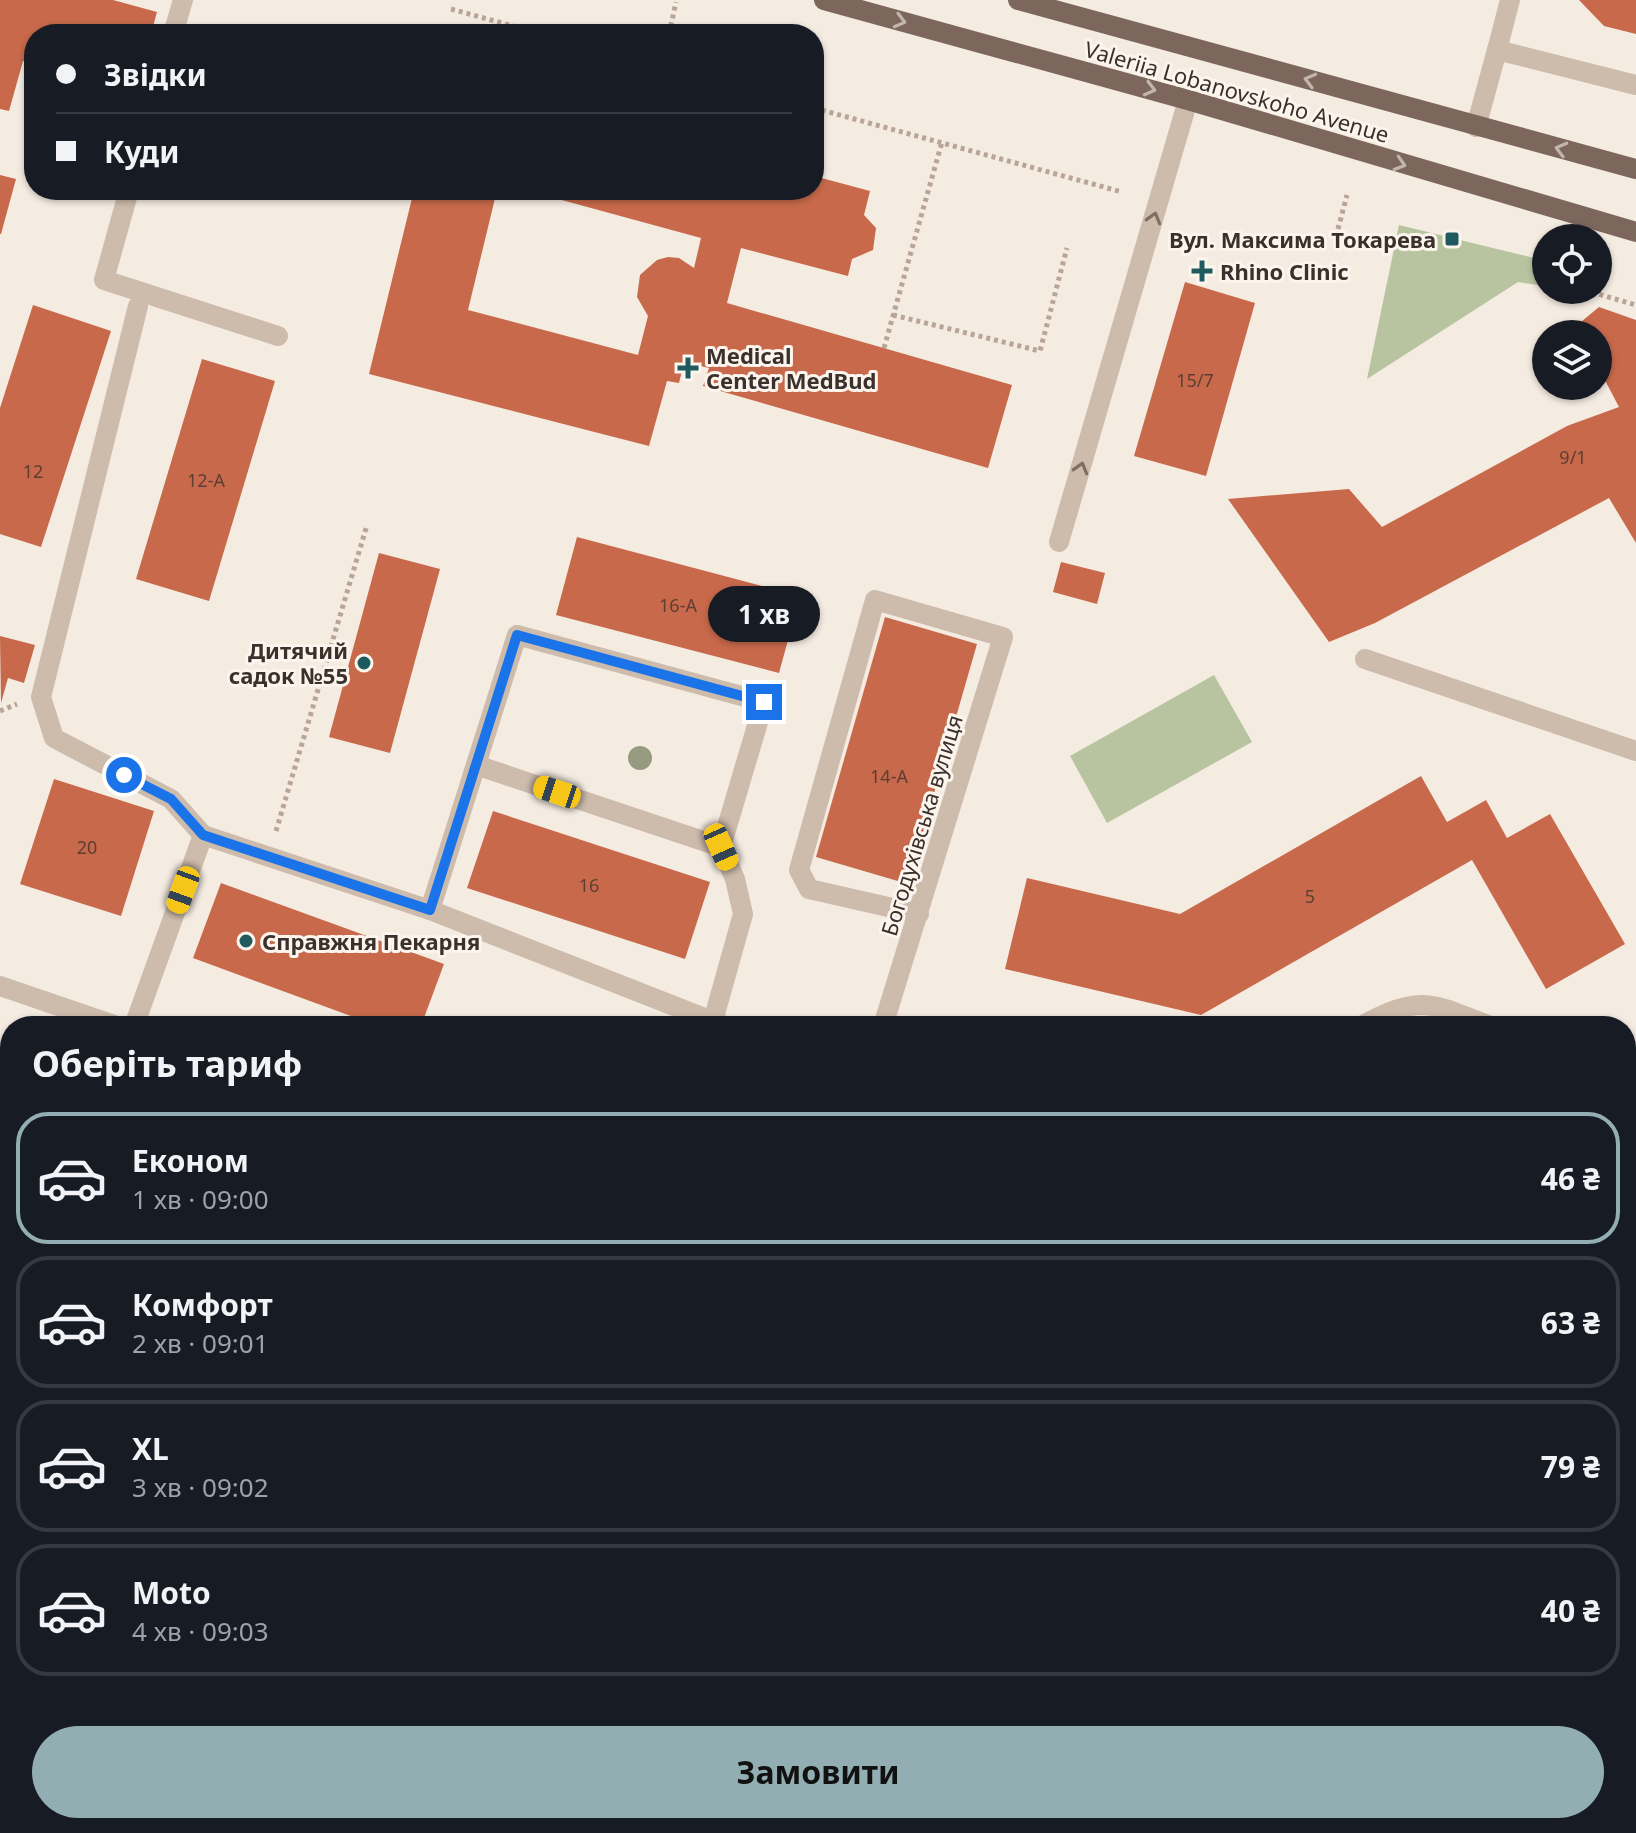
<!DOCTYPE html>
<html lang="uk">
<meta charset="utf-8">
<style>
:root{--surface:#171b24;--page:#20242c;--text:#f1f3f6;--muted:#9ea1a6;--line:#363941;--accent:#92aeb2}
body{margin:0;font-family:"Noto Sans",sans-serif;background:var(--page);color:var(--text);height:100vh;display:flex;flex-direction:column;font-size:30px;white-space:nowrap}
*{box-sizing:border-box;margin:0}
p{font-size:26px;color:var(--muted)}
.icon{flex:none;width:44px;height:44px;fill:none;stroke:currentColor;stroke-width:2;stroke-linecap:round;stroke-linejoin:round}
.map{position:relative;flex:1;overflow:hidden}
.drawer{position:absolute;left:0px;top:1016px;width:1636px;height:818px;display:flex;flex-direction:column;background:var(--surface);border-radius:32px 32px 0 0;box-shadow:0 2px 6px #0004}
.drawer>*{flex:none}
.banner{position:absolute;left:24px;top:24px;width:800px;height:176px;border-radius:32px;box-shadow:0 2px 6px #0004;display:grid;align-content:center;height:176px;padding:0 32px;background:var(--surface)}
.buttons{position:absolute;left:1532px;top:224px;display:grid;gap:16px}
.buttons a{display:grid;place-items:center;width:80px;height:80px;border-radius:50%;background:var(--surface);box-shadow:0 2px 6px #0004;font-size:40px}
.end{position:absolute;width:36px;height:36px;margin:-18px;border:10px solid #1a73e8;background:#fff;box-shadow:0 0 0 4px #fff}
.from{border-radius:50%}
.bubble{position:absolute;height:56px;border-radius:28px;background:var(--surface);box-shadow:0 2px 6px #0004;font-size:26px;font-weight:700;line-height:56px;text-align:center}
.car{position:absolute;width:24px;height:48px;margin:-24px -12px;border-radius:10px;box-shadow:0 0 6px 2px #0007;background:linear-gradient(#f5c518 24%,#345 0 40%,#f5c518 0 76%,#345 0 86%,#f5c518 0)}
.banner b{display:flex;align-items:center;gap:28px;height:76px;font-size:30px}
.banner b+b{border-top:2px solid var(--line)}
.banner i{width:20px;height:20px;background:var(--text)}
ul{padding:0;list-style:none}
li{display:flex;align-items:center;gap:24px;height:132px;margin:0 16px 12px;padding:0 16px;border:4px solid var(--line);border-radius:32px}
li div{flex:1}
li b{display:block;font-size:30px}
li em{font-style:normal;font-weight:700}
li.current{border-color:var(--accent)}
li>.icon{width:72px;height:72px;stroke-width:1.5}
h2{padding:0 32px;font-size:36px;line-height:96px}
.action{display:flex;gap:16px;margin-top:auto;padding:16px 32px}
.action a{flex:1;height:92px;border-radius:48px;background:var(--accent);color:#111;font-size:32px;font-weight:700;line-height:92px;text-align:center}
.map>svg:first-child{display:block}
.green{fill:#b8c4a0}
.building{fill:#c8694b}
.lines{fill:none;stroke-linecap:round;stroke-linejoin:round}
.path{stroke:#b9a596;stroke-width:5;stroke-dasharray:4 4;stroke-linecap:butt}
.minor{stroke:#cdbbac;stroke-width:20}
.major{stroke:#7d675c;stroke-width:20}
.tree{fill:#969b7f}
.oneway{stroke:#c2b5ac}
.oneway2{stroke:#7d6f65}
.route{stroke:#1a73e8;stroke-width:10}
.poi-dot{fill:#1f5a5e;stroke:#fbf5ee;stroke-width:3}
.labels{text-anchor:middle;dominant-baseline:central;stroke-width:6;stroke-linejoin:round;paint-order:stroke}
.number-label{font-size:18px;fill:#5e3e33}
.street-label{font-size:22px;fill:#3b302b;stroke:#fbf5ee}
.poi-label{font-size:22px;font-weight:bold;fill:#3b302b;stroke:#fbf5ee;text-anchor:start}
</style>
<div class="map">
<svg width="1636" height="1833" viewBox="0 0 1636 1833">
<rect width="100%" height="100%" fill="#f4ebe1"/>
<g class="green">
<path d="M1399 225 1546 261 1544 286 1518 282 1367 379Z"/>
<path d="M1214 675 1252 742 1107 823 1070 756Z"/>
<path d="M1626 1791 1636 1798V1833H1534L1521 1824H1626Z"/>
<path d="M26 1824H128L125 1833H26Z"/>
<path d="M138 1824H676L673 1833H135Z"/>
<path d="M971 1824H1116L1110 1833H968Z"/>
<path d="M1144 1824H1242L1235 1833H1138Z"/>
</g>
<g class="building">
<path d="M0 0H113L157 12 151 34H34V64L23 61 9 111 0 109Z"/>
<path d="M1579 0H1636V34L1604 26Z"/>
<path d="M0 175 16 179 1 234H0Z"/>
<path d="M814 176 870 191 864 215 876 228 873 250 852 259 848 276 741 248 727 303 1012 385 988 468 703 386 709 368 684 362 679 383 667 381 649 446 369 374 414 190H497L468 310 638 355 648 316 637 297 640 275 657 260 668 257 679 258 694 268 701 238 525 190H814Z"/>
<path d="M1185 282 1255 303 1206 476 1134 456Z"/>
<path d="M33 305 111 331 41 547 0 534V408Z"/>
<path d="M1599 307 1636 320V543L1609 498 1375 623 1329 642 1228 499 1349 489 1382 527 1567 426 1619 407 1598 367V334H1580L1576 326Z"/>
<path d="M202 359 275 381 209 601 136 579Z"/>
<path d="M577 537 800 596 779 673 556 615Z"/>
<path d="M379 553 440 569 390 753 329 737Z"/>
<path d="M1061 562 1105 573 1097 604 1053 592Z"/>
<path d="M885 617 977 644 908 884 816 857Z"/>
<path d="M0 636 35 645 24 683 8 678 1 703Z"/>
<path d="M1421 776 1447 822 1486 800 1507 838 1550 814 1625 944 1546 989 1472 860 1201 1015 1005 969 1027 878 1180 914Z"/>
<path d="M54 779 154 811 121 916 20 884Z"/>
<path d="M493 811 710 882 685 959 467 888Z"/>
<path d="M221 883 444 964 421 1026H378L193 958Z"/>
<path d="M0 1062 10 1065V1128L0 1155Z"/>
<path d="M10 1219V1343L0 1339V1245Z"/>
<path d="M10 1362V1728L0 1755V1388Z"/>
<path d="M1626 1451 1636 1458V1565L1626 1558Z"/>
<path d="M748 1824H909L905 1833H745Z"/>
<path d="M1242 1824H1487L1499 1833H1347L1336 1825 1330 1833H1235Z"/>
</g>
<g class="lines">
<g class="path">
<path d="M451 9 542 34"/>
<path d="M669 34 676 2"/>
<path d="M814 108 1122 192"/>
<path d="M1338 229 1347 195"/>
<path d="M1584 290 1636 305"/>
<path d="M893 315 1040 351 1067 248"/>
<path d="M884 348 942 142"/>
<path d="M0 711 17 704"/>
<path d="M276 831 367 525"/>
<path d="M0 1177 10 1180"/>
<path d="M1626 1610 1636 1595"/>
<path d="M35 1824 37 1833"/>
<path d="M997 1824V1833"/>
<path d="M125 1833 128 1824"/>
</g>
<g class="minor">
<path d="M173 34 183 0"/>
<path d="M1497 50 1510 0"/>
<path d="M1476 127 1497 50 1636 85"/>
<path d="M129 190 104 280 278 336"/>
<path d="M138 306 41 697 54 738 171 799 203 835 430 910 725 1026"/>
<path d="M1059 542 1188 100"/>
<path d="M1365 659 1636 751"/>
<path d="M476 765 721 847"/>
<path d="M430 910 517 635 764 702 721 847 735 879 743 914 713 1021"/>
<path d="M0 986 117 1026"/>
<path d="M134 1026 203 835"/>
<path d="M883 1026 1003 637 875 600 799 870 809 889 919 914"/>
<path d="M1361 1026C1421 994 1429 1002 1490 1026"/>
<path d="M1626 1089 1636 1072"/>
<path d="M1626 1205 1636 1207"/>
<path d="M1626 1718 1636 1725"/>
<path d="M955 1833 958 1824"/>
<path d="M1125 1833 1131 1824"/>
</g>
<g class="major">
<path d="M824 0 1188 100 1636 232"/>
<path d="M1018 0 1636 169"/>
</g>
</g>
<circle class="tree" cx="640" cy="758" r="12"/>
<defs><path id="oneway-chevron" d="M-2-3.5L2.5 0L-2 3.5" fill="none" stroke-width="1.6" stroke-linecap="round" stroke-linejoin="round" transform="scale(2)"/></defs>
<g class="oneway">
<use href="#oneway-chevron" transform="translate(900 21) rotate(15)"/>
<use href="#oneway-chevron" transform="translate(1310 80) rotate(-165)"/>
<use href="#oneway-chevron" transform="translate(1150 89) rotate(15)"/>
<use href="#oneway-chevron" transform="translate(1561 149) rotate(-165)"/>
<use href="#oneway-chevron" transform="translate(1400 164) rotate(17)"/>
</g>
<g class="oneway2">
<use href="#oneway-chevron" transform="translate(1154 218) rotate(-74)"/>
<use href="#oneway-chevron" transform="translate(1081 468) rotate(-74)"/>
</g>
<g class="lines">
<path class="route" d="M124 775 171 799 203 835 430 910 517 635 764 702"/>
</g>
<g class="poi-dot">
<rect x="1444" y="231" width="16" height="16" rx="4"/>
<path d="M1198 259h8v8h8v8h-8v8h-8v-8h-8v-8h8z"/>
<path d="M684 356h8v8h8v8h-8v8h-8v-8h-8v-8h8z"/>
<circle cx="364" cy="663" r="8"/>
<circle cx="246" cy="941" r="8"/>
</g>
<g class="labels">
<g class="number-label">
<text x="1195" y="380">15/7</text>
<text x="1573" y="457">9/1</text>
<text x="33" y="471">12</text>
<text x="206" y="480">12-А</text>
<text x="678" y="605">16-А</text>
<text x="889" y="776">14-А</text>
<text x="87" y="847">20</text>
<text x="589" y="885">16</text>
<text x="1310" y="896">5</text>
</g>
<g class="street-label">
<text transform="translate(1237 91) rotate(16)">Valeriia Lobanovskoho Avenue</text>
<text transform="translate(921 825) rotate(-73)">Богодухівська вулиця</text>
</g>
<g class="poi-label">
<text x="1436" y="239" text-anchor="end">Вул. Максима Токарева</text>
<text x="1220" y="271">Rhino Clinic</text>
<text x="706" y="355">Medical<tspan x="706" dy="25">Center MedBud</tspan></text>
<text x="348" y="650" text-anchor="end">Дитячий<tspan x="348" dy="25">садок №55</tspan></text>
<text x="262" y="941">Справжня Пекарня</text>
</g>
</g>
</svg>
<div class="buttons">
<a><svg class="icon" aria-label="locate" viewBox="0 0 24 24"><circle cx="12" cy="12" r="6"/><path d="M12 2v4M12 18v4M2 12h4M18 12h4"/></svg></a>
<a><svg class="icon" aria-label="layers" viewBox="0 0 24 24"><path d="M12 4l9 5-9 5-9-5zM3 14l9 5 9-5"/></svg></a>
</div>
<i class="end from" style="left:124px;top:775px"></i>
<i class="end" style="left:764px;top:702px"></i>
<div class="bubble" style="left:708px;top:586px;width:112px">1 хв</div>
<i class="car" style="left:557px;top:792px;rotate:288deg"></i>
<i class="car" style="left:721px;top:847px;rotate:156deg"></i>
<i class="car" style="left:183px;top:890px;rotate:200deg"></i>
<div class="banner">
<b><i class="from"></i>Звідки</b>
<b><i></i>Куди</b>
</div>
<section class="drawer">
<h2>Оберіть тариф</h2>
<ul>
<li class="current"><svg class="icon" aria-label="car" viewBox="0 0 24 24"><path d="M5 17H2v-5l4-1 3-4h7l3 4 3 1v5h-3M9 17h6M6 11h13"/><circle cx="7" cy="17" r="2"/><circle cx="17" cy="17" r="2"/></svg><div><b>Економ</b><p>1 хв · 09:00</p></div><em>46 ₴</em></li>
<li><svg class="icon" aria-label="car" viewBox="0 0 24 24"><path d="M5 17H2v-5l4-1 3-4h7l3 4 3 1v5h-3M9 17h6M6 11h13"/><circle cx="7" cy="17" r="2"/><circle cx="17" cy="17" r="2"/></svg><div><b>Комфорт</b><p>2 хв · 09:01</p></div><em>63 ₴</em></li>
<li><svg class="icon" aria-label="car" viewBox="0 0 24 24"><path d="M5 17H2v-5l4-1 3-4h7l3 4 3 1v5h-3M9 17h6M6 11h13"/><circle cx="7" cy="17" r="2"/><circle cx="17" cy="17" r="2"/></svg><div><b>XL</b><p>3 хв · 09:02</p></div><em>79 ₴</em></li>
<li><svg class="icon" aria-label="car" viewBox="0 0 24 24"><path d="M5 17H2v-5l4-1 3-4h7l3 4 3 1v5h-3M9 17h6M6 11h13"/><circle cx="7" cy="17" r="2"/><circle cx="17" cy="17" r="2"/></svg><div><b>Moto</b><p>4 хв · 09:03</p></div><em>40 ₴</em></li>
</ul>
<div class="action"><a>Замовити</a></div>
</section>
</div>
